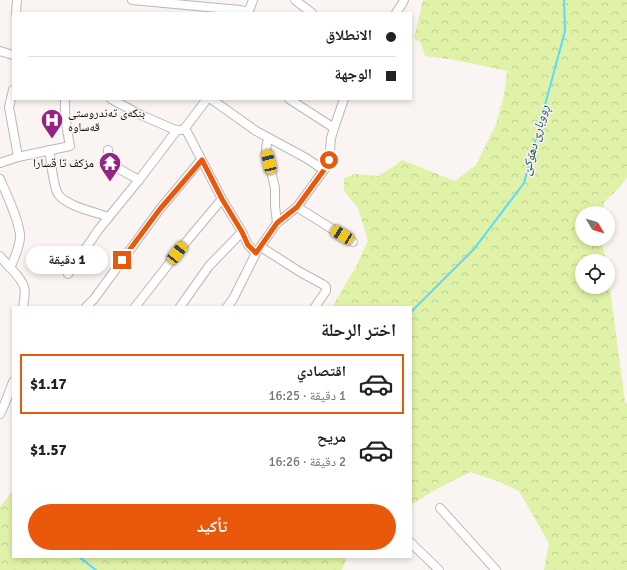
<!DOCTYPE html>
<html lang="ar">
<meta charset="utf-8">
<style>
:root{--surface:#fff;--page:#f2f2f2;--text:#222;--muted:#767676;--line:#e0e0e0;--accent:#ea580c}
body{margin:0;font-family:Signika,"Noto Naskh Arabic",sans-serif;background:var(--page);color:var(--text);direction:rtl;height:100vh;display:flex;flex-direction:column;font-size:15px;white-space:nowrap}
*{box-sizing:border-box;margin:0}
p{font-size:13px;color:var(--muted)}
.icon{flex:none;width:22px;height:22px;fill:none;stroke:currentColor;stroke-width:2;stroke-linecap:round;stroke-linejoin:round}
.map{position:relative;flex:1;overflow:hidden;direction:ltr}
.side{position:absolute;left:12px;top:306px;width:400px;height:252px;display:flex;flex-direction:column;background:var(--surface);border-radius:0px;box-shadow:0 2px 6px #0003;direction:rtl}
.side>*{flex:none}
.guide{position:absolute;left:12px;top:12px;width:400px;height:88px;border-radius:0px;box-shadow:0 2px 6px #0003;direction:rtl;display:grid;align-content:center;height:88px;padding:0 16px;background:var(--surface)}
.needle{width:26px;rotate:128deg}
.fabs{position:absolute;left:575px;top:206px;display:grid;gap:8px}
.fabs a{display:grid;place-items:center;width:40px;height:40px;border-radius:50%;background:var(--surface);box-shadow:0 2px 6px #0003;font-size:20px}
.end{position:absolute;width:18px;height:18px;margin:-9px;border:5px solid #ea580c;background:#fff;box-shadow:0 0 0 2px #fff}
.from{border-radius:50%}
.bubble{position:absolute;height:28px;border-radius:14px;background:var(--surface);box-shadow:0 2px 6px #0003;font-size:13px;font-weight:800;line-height:28px;text-align:center;direction:rtl}
.car{position:absolute;width:12px;height:24px;margin:-12px -6px;border-radius:5px;box-shadow:0 0 3px 1px #0007;background:linear-gradient(#f5c518 24%,#345 0 40%,#f5c518 0 76%,#345 0 86%,#f5c518 0)}
.guide b{display:flex;align-items:center;gap:14px;height:38px;font-size:15px}
.guide b+b{border-top:1px solid var(--line)}
.guide i{width:10px;height:10px;background:var(--text)}
ul{padding:0;list-style:none}
li{display:flex;align-items:center;gap:12px;height:60px;margin:0 8px 6px;padding:0 8px;border:2px solid transparent;border-radius:0px}
li div{flex:1}
li b{display:block;font-size:15px}
li em{font-style:normal;font-weight:800}
li.current{border-color:var(--accent)}
li>.icon{width:36px;height:36px;stroke-width:1.5}
h2{padding:0 16px;font-size:18px;line-height:48px}
.action{display:flex;gap:8px;margin-top:auto;padding:8px 16px}
.action a{flex:1;height:46px;border-radius:24px;background:var(--accent);color:#fff;font-size:16px;font-weight:800;line-height:46px;text-align:center}
.map>svg:first-child{display:block}
.forest{fill:url(#forest-crowns)}
.lines{fill:none;stroke-linecap:round;stroke-linejoin:round}
.stream{stroke:#57dcfe;stroke-width:2}
.minor-casing{stroke:#bdb8b6;stroke-width:10}
.minor{stroke:#fff;stroke-width:8}
.route{stroke:#ea580c;stroke-width:5}
.labels{text-anchor:middle;dominant-baseline:central;stroke-width:3;stroke-linejoin:round;paint-order:stroke}
.poi-label{font-size:12px;fill:#0d0b0a;stroke:#faf5f2;text-anchor:start}
.water-label{font-size:13px;font-style:italic;fill:#1a5260;stroke:#faf5f2}
</style>
<div class="map">
<svg width="627" height="570" viewBox="0 0 627 570">
<defs>
<pattern id="forest-crowns" width="20" height="18" patternUnits="userSpaceOnUse"><rect width="20" height="18" fill="#dff2a7"/><path d="M2 6a3 3 0 1 1 6 0M12 15a3 3 0 1 1 6 0" fill="none" stroke="#bece8e"/></pattern>
</defs>
<rect width="100%" height="100%" fill="#faf5f2"/>
<g class="forest">
<path d="M423 0H627V177L619 188 604 202 602 213H582V239H601L606 261H582V287H608V274L625 402 627 404V570H544L549 543 519 491 495 480 470 472 433 491 411 505V307H332L357 265 368 240 358 208 344 191V178L355 174 378 176 396 165 402 160 455 181 476 165 496 124 504 95 507 71 455 60 425 56 421 43 414 38Z"/>
<path d="M13 490V557H347L342 570H0V507Z"/>
</g>
<g class="lines">
<g class="stream">
<path d="M411 312 474 249 524 183 565 31 564 0"/>
<path d="M79 557 96 570"/>
</g>
<g class="minor-casing">
<g id="minor">
<path d="M132 0 240 10 248 12"/>
<path d="M295 0 312 13"/>
<path d="M16 13 17 0"/>
<path d="M248 13 253 0"/>
<path d="M396 13 402 4 404 0"/>
<path d="M0 51 13 55"/>
<path d="M13 90 9 107 18 157"/>
<path d="M111 99 141 115 173 129 177 130H182L185 128 207 99"/>
<path d="M211 99 256 131 306 158 324 170"/>
<path d="M289 99 334 128"/>
<path d="M185 128 222 199 242 232 248 245 256 253"/>
<path d="M269 138 267 143 266 150 275 188V206L277 223"/>
<path d="M49 150C51 160 53 186 58 194 66 206 95 212 109 217"/>
<path d="M108 150 109 160 112 165 139 180"/>
<path d="M0 163 18 157 70 146C67 131 64 115 65 99"/>
<path d="M0 179C6 193 21 224 20 238 19 249 14 259 10 268"/>
<path d="M297 207 353 242"/>
<path d="M261 247 300 272 324 285 326 287V291L315 307"/>
<path d="M0 256C7 266 21 276 24 287 26 293 24 301 23 307"/>
<path d="M68 274 99 229 139 180 177 130"/>
<path d="M86 307 94 299 160 209 201 160"/>
<path d="M135 307 186 242 222 199"/>
<path d="M180 307 209 266 242 232"/>
<path d="M227 307 233 299 256 253 277 223 297 207 324 170 329 160 331 138 334 128 344 99"/>
<path d="M0 414 5 403 13 382"/>
<path d="M440 508 496 570"/>
<path d="M411 543 439 570"/>
</g>
</g>
<use href="#minor" class="minor"/>
</g>
<g class="lines">
<path class="route" d="M122 260 160 209 202 160 222 199 242 232 248 245 256 253 277 223 297 207 324 170 329 160"/>
</g>
<defs>
<g id="hospital-pin" transform="scale(1.15)"><path d="M0 17L-7.5 6A9.5 9.5 0 1 1 7.5 6Z" fill="#922486" stroke="#faf5f2"/><path d="M-5-5h3v3.5h4V-5h3V5h-3V1.5h-4V5h-3Z" fill="#fff"/></g>
<g id="temple-pin" transform="scale(1.15)"><path d="M0 17L-7.5 6A9.5 9.5 0 1 1 7.5 6Z" fill="#922486" stroke="#faf5f2"/><path d="M0-6L5-2H3V0L6.5 2.5H4V6H1.5V3h-3V6H-4V2.5H-6.5L-3 0V-2H-5Z" fill="#fff"/></g>
</defs>
<g fill-rule="evenodd">
<use href="#hospital-pin" x="52" y="120"/>
<use href="#temple-pin" x="110" y="163"/>
</g>
<g class="labels">
<g class="poi-label">
<text x="68" y="113">بنکەی تەندروستی<tspan x="68" dy="14">قەساوە</tspan></text>
<text x="94" y="163" text-anchor="end">مزكف تا قسارا</text>
</g>
<g class="water-label">
<text transform="translate(535 140) rotate(-75)">ڕووبارێ دهۆكێ</text>
</g>
</g>
</svg>
<div class="fabs">
<a><svg class="needle" viewBox="-14 -14 28 28"><path d="M0-13l5 13h-10z" fill="#e53935"/><path d="M0 13l5-13h-10z" fill="#767676"/></svg></a>
<a><svg class="icon" aria-label="locate" viewBox="0 0 24 24"><circle cx="12" cy="12" r="6"/><path d="M12 2v4M12 18v4M2 12h4M18 12h4"/></svg></a>
</div>
<i class="end from" style="left:329px;top:160px"></i>
<i class="end" style="left:122px;top:260px"></i>
<div class="bubble" style="left:26px;top:246px;width:82px">1 دقيقة</div>
<i class="car" style="left:269px;top:162px;rotate:347deg"></i>
<i class="car" style="left:342px;top:235px;rotate:301deg"></i>
<i class="car" style="left:177px;top:253px;rotate:38deg"></i>
<div class="guide">
<b><i class="from"></i>الانطلاق</b>
<b><i></i>الوجهة</b>
</div>
<section class="side">
<h2>اختر الرحلة</h2>
<ul>
<li class="current"><svg class="icon" aria-label="car" viewBox="0 0 24 24"><path d="M5 17H2v-5l4-1 3-4h7l3 4 3 1v5h-3M9 17h6M6 11h13"/><circle cx="7" cy="17" r="2"/><circle cx="17" cy="17" r="2"/></svg><div><b>اقتصادي</b><p>1 دقيقة · 16:25</p></div><em>$1.17</em></li>
<li><svg class="icon" aria-label="car" viewBox="0 0 24 24"><path d="M5 17H2v-5l4-1 3-4h7l3 4 3 1v5h-3M9 17h6M6 11h13"/><circle cx="7" cy="17" r="2"/><circle cx="17" cy="17" r="2"/></svg><div><b>مريح</b><p>2 دقيقة · 16:26</p></div><em>$1.57</em></li>
</ul>
<div class="action"><a>تأكيد</a></div>
</section>
</div>
